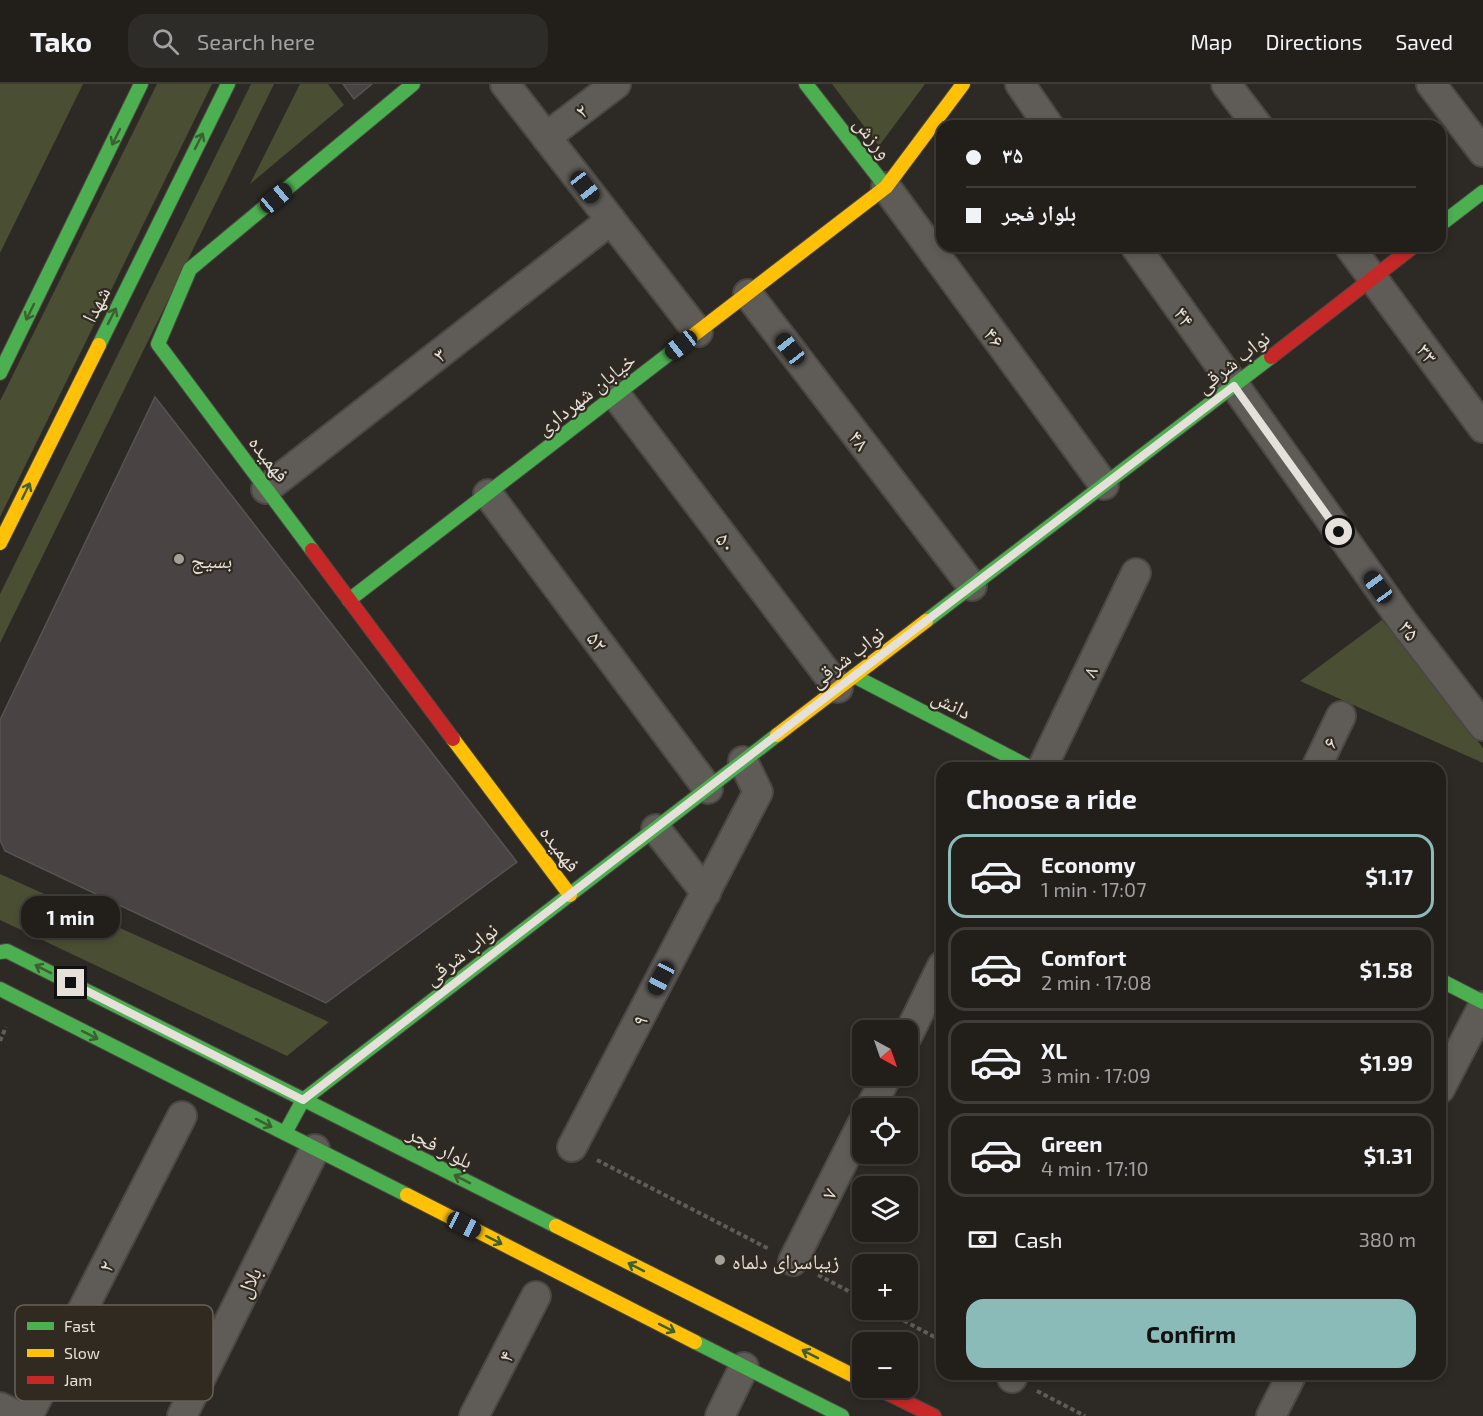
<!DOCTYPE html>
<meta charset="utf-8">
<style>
:root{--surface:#221f1b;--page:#2e2c28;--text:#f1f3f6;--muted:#a2a2a3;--line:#3f3d3a;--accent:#8bbbb9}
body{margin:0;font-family:"Exo 2","Noto Naskh Arabic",sans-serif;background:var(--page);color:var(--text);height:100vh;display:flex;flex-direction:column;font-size:22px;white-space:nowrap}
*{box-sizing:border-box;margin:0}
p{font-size:20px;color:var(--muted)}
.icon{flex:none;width:33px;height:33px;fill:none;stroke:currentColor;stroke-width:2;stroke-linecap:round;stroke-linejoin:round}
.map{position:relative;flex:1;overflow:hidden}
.drawer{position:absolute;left:936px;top:678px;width:510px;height:618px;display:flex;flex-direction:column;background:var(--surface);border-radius:18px;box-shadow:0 3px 9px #0003,0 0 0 2px var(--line)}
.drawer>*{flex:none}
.top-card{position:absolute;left:936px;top:36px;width:510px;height:132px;border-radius:18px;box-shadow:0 3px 9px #0003,0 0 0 2px var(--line);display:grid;align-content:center;height:132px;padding:0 30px;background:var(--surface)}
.needle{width:39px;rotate:140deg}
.controls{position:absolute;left:852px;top:936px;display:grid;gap:12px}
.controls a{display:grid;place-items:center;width:66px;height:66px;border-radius:12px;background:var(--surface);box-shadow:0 3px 9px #0003,0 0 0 2px var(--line);font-size:30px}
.end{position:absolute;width:27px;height:27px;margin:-14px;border:8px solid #e5e1da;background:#111;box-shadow:0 0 0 3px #111}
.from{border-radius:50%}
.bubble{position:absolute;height:42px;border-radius:18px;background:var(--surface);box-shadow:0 3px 9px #0003,0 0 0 2px var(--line);font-size:20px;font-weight:700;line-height:42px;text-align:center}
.car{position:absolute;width:18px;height:36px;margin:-18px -9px;border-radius:8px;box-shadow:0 0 4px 2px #0007;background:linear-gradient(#222 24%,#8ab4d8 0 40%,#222 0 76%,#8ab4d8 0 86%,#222 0)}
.top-card b{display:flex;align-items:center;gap:21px;height:57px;font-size:22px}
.top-card b+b{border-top:2px solid var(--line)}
.top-card i{width:15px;height:15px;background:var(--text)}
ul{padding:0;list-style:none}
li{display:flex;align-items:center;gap:18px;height:84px;margin:0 12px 9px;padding:0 18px;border:3px solid var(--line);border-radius:18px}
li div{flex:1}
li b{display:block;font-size:22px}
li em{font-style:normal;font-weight:700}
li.active{border-color:var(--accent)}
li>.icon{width:54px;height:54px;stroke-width:1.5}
h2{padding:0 30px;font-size:27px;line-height:72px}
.pay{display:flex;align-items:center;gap:15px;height:66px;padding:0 30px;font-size:22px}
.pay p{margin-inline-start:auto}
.primary-button{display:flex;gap:12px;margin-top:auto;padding:12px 30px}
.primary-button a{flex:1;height:69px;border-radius:18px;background:var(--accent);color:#111;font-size:24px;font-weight:700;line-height:69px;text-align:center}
header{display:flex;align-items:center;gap:36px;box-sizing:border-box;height:84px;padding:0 30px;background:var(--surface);border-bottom:2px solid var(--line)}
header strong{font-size:28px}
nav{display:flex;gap:33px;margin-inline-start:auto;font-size:21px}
.search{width:420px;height:54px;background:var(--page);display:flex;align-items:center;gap:15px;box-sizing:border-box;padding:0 21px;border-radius:18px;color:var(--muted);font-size:22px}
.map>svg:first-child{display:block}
.green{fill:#4a4f33}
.building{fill:#494443;stroke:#585352;stroke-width:1.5}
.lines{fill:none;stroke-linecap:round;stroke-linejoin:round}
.street-casing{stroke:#4b4743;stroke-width:32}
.fast-casing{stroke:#4b4743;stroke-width:16}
.slow-casing{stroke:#4b4743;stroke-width:16}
.jam-casing{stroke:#4b4743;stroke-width:16}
.path{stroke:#5f5d59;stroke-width:4;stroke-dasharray:4.5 3;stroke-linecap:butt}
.street{stroke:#5f5c58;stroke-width:28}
.fast{stroke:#4caf50;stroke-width:14}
.slow{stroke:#ffc107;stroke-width:14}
.jam{stroke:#c62828;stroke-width:14}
.oneway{stroke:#3c5f33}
.route{stroke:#e5e1da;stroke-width:8}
.poi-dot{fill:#a5a19a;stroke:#312a20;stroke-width:2}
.labels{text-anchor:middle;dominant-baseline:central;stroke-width:4.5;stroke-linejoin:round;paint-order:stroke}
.street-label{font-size:21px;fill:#e5e1da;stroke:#312a20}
.poi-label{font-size:21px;fill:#e5e1da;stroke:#312a20;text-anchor:start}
.key{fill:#312a20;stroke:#676158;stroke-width:1.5}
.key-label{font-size:16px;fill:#e5e1da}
</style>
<header>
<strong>Tako</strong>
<div class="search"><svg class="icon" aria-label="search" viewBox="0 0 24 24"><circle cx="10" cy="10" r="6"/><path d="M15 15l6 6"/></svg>Search here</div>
<nav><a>Map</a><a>Directions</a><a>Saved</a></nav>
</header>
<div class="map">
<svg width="1483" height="1332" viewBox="0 0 1483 1332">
<rect width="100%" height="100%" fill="#2d2924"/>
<g class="green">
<path d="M0 0H83L0 169Z"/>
<path d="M157 0H212L0 433V317Z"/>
<path d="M251 0H274L0 559V510Z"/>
<path d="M300 0H328L344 21 250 100Z"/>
<path d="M832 0H925L879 62Z"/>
<path d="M1382 536 1483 664V679L1300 597Z"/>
<path d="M0 790 329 938 287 972 0 836Z"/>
</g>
<g class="building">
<path d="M343 0H372L354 15Z"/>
<path d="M155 313 517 778 326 919 5 767 0 756V636Z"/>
</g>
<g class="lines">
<g class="street-casing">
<g id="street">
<path d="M505 0 698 248"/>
<path d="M1020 0 1049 42"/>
<path d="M1226 0 1258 42"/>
<path d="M1431 0 1483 68"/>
<path d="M546 53 616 0"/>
<path d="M886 103 1104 401"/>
<path d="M1135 162 1404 539 1483 642"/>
<path d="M1349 162 1483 344"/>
<path d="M748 210 972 502"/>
<path d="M616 311 838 604"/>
<path d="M266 405 611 136"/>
<path d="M488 410 708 705"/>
<path d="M1042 684 1136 489"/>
<path d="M1316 684 1341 632"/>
<path d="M656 745 706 809"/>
<path d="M908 951 942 882"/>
<path d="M1440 1005 1483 922"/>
<path d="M870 1024 887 992"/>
<path d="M572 1063 758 708 743 677"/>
<path d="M793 1177 862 1040"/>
<path d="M1012 1294 1014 1290"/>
<path d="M0 1323 18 1332"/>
<path d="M28 1332 182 1032"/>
<path d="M182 1332 315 1065"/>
<path d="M474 1332 536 1212"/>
<path d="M720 1332 744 1283"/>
<path d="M1271 1332 1292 1290"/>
</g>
</g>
<g class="fast-casing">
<g id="fast">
<path d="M806 0 886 103"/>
<path d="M1440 141 1483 108"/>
<path d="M99 261 228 0"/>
<path d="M0 289 141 0"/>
<path d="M312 466 158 260 190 185 413 0"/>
<path d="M349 516 678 263"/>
<path d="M926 537 1271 273"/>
<path d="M854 592 1031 684"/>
<path d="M0 868 7 867 556 1142"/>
<path d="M1440 896 1483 918"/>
<path d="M0 905 407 1111"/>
<path d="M285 1049 303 1016 777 651"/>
<path d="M695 1258 842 1332"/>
</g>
</g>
<g class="slow-casing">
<g id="slow">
<path d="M678 263 886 103 963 0"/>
<path d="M0 459 99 261"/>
<path d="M777 651 926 537"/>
<path d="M453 655 570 811"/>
<path d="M407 1111 695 1258"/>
<path d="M556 1142 862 1296"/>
</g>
</g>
<g class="jam-casing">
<g id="jam">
<path d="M1271 273 1414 162"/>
<path d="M312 466 453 655"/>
<path d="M877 1304 934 1332"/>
</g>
</g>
<g class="path">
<path d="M0 957 6 943"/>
<path d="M597 1076 769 1165"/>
<path d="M818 1191 862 1214"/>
<path d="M884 1226 942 1257"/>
<path d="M1037 1307 1085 1332"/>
</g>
<use href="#street" class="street"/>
<use href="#fast" class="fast"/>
<use href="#slow" class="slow"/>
<use href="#jam" class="jam"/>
</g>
<defs><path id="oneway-shaft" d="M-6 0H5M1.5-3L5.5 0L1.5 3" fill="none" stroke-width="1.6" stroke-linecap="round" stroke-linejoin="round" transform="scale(1.5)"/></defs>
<g class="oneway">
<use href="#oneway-shaft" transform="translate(116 53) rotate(116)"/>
<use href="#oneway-shaft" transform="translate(199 57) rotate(-63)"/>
<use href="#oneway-shaft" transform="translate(30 228) rotate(116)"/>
<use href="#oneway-shaft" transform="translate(112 232) rotate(-63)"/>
<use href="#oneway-shaft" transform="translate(26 407) rotate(-64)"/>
<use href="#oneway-shaft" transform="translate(43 885) rotate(-153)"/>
<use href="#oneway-shaft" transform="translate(90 951) rotate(27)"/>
<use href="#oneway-shaft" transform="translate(264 1039) rotate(27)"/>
<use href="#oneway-shaft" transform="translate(462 1095) rotate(-153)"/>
<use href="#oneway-shaft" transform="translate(494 1156) rotate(27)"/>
<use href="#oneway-shaft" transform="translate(636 1183) rotate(-153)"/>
<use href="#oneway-shaft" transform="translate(667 1244) rotate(27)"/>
<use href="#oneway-shaft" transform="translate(810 1270) rotate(-153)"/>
</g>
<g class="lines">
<path class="route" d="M71 899 303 1016 800 633 1234 302 1339 448"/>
</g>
<g class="poi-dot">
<circle cx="179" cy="475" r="6"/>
<circle cx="720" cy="1176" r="6"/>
</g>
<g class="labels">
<g class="street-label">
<text transform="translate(581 26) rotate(-37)">۲</text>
<text transform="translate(874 53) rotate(52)">ورزش</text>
<text transform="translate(95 220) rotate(-63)">شهدا</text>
<text transform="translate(1185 232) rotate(55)">۴۴</text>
<text transform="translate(995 253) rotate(54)">۴۶</text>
<text transform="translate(1428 269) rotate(54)">۳۳</text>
<text transform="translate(439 270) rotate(-38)">۳</text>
<text transform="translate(1232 277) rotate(-38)">نواب شرقی</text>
<text transform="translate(585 309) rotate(-38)">خیابان شهرداری</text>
<text transform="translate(860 356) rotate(53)">۴۸</text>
<text transform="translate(270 374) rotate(53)">فهمیده</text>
<text transform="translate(727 458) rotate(53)">۵۰</text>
<text transform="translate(1410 546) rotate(53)">۳۵</text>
<text transform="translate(598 557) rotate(53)">۵۲</text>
<text transform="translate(846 572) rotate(-37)">نواب شرقی</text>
<text transform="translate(1089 587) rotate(-64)">۸</text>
<text transform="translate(952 619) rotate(27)">دانش</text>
<text transform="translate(1329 658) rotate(-64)">۶</text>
<text transform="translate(561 764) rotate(53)">فهمیده</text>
<text transform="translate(460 869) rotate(-38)">نواب شرقی</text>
<text transform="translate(639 936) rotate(-62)">۹</text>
<text transform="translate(441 1062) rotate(27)">بلوار فجر</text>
<text transform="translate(828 1109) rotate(-63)">۷</text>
<text transform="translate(105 1182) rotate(-63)">۲</text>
<text transform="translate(248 1198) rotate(-64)">بلال</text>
<text transform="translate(505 1272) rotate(-63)">۴</text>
</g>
<g class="poi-label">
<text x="191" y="475">بسیج</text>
<text x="732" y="1176">زیباسرای دلماه</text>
</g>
</g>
<rect x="15" y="1221" width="198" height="96" rx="9" class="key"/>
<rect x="27" y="1238" width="27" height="8" fill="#4caf50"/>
<rect x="27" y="1265" width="27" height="8" fill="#ffc107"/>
<rect x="27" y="1292" width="27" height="8" fill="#c62828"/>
<g class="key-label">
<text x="64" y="1248">Fast</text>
<text x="64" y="1275">Slow</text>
<text x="64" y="1302">Jam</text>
</g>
</svg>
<div class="controls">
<a><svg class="needle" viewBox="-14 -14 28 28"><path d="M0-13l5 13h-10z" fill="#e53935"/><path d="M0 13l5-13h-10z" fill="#a2a2a3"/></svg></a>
<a><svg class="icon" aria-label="locate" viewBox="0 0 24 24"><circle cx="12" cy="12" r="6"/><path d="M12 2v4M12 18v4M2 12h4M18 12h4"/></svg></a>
<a><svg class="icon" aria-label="layers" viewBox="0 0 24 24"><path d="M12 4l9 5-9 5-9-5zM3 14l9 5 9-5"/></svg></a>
<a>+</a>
<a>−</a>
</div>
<i class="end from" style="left:1339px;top:448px"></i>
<i class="end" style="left:71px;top:899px"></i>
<div class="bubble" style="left:21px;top:812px;width:99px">1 min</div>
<i class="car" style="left:585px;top:103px;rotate:142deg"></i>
<i class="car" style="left:276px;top:114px;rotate:50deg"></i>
<i class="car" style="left:681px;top:261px;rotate:232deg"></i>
<i class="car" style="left:790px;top:265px;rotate:322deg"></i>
<i class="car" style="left:1378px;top:503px;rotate:324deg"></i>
<i class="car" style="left:661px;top:894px;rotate:208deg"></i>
<i class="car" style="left:464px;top:1141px;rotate:117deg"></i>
<div class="top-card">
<b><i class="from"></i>۳۵</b>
<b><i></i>بلوار فجر</b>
</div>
<section class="drawer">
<h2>Choose a ride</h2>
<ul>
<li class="active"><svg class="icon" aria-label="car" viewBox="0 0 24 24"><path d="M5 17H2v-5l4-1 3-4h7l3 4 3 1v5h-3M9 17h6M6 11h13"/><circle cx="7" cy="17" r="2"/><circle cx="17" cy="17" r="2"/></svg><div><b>Economy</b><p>1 min · 17:07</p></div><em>$1.17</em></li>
<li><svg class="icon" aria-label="car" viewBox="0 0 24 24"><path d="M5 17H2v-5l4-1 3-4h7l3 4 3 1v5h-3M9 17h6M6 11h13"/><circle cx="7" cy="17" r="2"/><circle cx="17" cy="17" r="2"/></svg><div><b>Comfort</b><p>2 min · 17:08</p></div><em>$1.58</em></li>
<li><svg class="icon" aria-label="car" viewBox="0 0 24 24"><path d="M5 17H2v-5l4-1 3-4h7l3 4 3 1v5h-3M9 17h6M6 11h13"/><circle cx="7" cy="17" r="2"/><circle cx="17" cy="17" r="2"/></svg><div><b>XL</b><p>3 min · 17:09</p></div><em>$1.99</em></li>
<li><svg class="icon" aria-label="car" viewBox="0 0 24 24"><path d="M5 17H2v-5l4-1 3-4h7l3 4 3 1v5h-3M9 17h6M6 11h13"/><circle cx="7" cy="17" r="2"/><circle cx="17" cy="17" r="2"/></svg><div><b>Green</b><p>4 min · 17:10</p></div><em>$1.31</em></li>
</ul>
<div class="pay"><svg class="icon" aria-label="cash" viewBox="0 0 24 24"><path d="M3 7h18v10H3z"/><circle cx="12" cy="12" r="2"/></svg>Cash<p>380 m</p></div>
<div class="primary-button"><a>Confirm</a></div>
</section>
</div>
